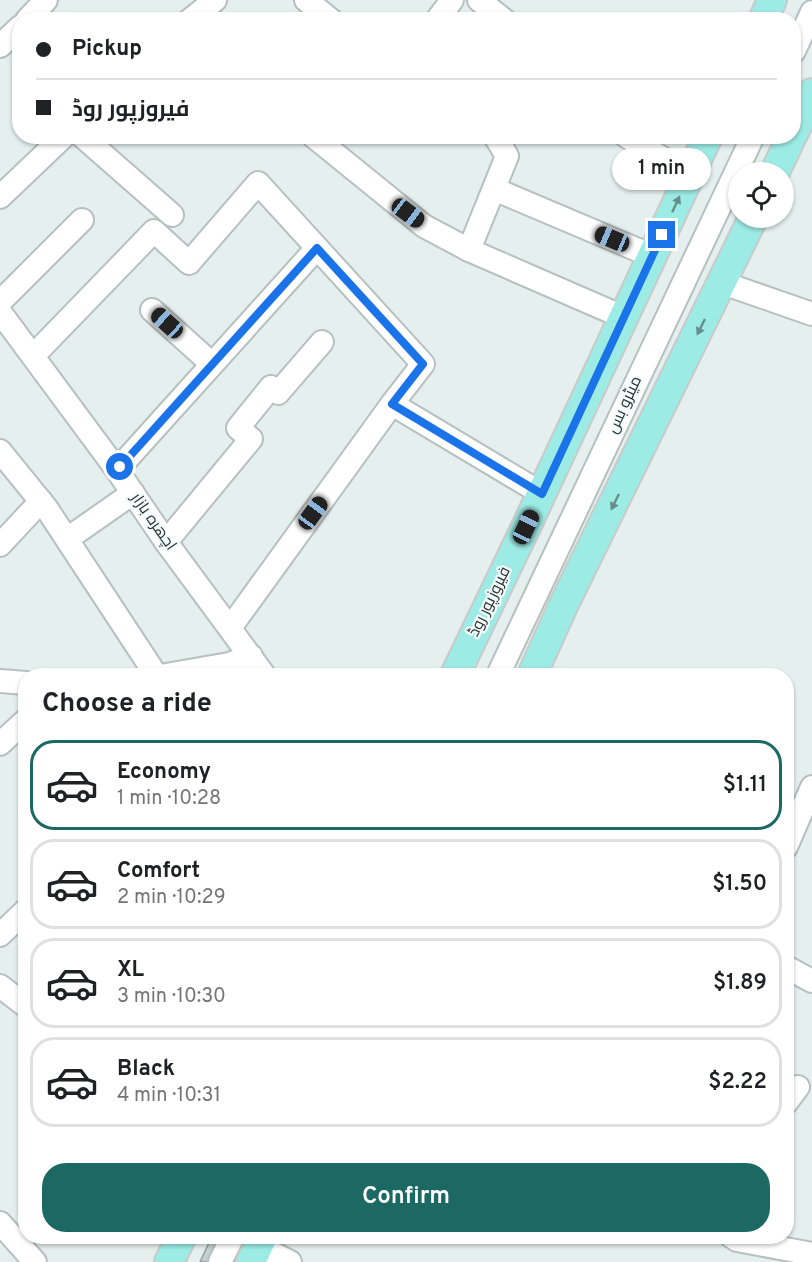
<!DOCTYPE html>
<meta charset="utf-8">
<style>
:root{--surface:#fff;--page:#f2f2f2;--text:#202124;--muted:#757577;--line:#e0e0e0;--accent:#1c6863}
body{margin:0;font-family:Overpass,Cairo,sans-serif;background:var(--page);color:var(--text);height:100vh;display:flex;flex-direction:column;font-size:22px;white-space:nowrap}
*{box-sizing:border-box;margin:0}
p{font-size:20px;color:var(--muted)}
.icon{flex:none;width:33px;height:33px;fill:none;stroke:currentColor;stroke-width:2;stroke-linecap:round;stroke-linejoin:round}
.map{position:relative;flex:1;overflow:hidden}
.panel{position:absolute;left:18px;top:668px;width:776px;height:576px;display:flex;flex-direction:column;background:var(--surface);border-radius:24px;box-shadow:0 2px 4px #0004}
.panel>*{flex:none}
.top-card{position:absolute;left:12px;top:12px;width:789px;height:132px;border-radius:24px;box-shadow:0 2px 4px #0004;display:grid;align-content:center;height:132px;padding:0 24px;background:var(--surface)}
.buttons{position:absolute;left:728px;top:162px;display:grid;gap:12px}
.buttons a{display:grid;place-items:center;width:66px;height:66px;border-radius:50%;background:var(--surface);box-shadow:0 2px 4px #0004;font-size:30px}
.end{position:absolute;width:27px;height:27px;margin:-14px;border:8px solid #1a73e8;background:#fff;box-shadow:0 0 0 3px #fff}
.from{border-radius:50%}
.bubble{position:absolute;height:42px;border-radius:21px;background:var(--surface);box-shadow:0 2px 4px #0004;font-size:20px;font-weight:600;line-height:42px;text-align:center}
.car{position:absolute;width:18px;height:36px;margin:-18px -9px;border-radius:8px;box-shadow:0 0 4px 2px #0007;background:linear-gradient(#222 24%,#8ab4d8 0 40%,#222 0 76%,#8ab4d8 0 86%,#222 0)}
.top-card b{display:flex;align-items:center;gap:21px;height:57px;font-size:22px}
.top-card b+b{border-top:2px solid var(--line)}
.top-card i{width:15px;height:15px;background:var(--text)}
ul{padding:0;list-style:none}
li{display:flex;align-items:center;gap:18px;height:90px;margin:0 12px 9px;padding:0 12px;border:3px solid var(--line);border-radius:24px}
li div{flex:1}
li b{display:block;font-size:22px}
li em{font-style:normal;font-weight:600}
li.selected{border-color:var(--accent)}
li>.icon{width:54px;height:54px;stroke-width:1.5}
h2{padding:0 24px;font-size:27px;line-height:72px}
.cta{display:flex;gap:12px;margin-top:auto;padding:12px 24px}
.cta a{flex:1;height:69px;border-radius:24px;background:var(--accent);color:#fff;font-size:24px;font-weight:600;line-height:69px;text-align:center}
.map>svg:first-child{display:block}
.building{fill:#c5cfce;stroke:#969f9e;stroke-width:1.5}
.lines{fill:none;stroke-linecap:round;stroke-linejoin:round}
.minor-casing{stroke:#b6c0bf;stroke-width:26}
.major-casing{stroke:#c9cac9;stroke-width:32}
.minor{stroke:#fff;stroke-width:22}
.major{stroke:#9debe5;stroke-width:28}
.oneway{fill:#668e8b}
.route{stroke:#1a73e8;stroke-width:8}
.labels{text-anchor:middle;dominant-baseline:central;stroke-width:4.5;stroke-linejoin:round;paint-order:stroke}
.street-label{font-size:16px;fill:#2e3231;stroke:#f2fcfb}
</style>
<div class="map">
<svg width="812" height="1262" viewBox="0 0 812 1262">
<rect width="100%" height="100%" fill="#e4efee"/>
<path class="building" d="M212 1236H256L244 1262H200Z"/>
<g class="lines">
<g class="minor-casing">
<g id="minor">
<path d="M306 0 331 20"/>
<path d="M479 0 504 20"/>
<path d="M27 20 46 0"/>
<path d="M190 20 215 0"/>
<path d="M437 20 452 0"/>
<path d="M0 46 20 27"/>
<path d="M794 51 812 12"/>
<path d="M82 136 172 215"/>
<path d="M313 136 424 226 469 250 623 317"/>
<path d="M626 136 690 175"/>
<path d="M494 189 652 256"/>
<path d="M0 197 64 136"/>
<path d="M469 250 507 156 495 136"/>
<path d="M723 283 812 314"/>
<path d="M0 302 82 220"/>
<path d="M152 310 212 364"/>
<path d="M0 312 117 470 166 542 264 675"/>
<path d="M33 356 154 231 189 263 258 183 423 364 392 404"/>
<path d="M0 451 47 509 156 675"/>
<path d="M117 470 317 248"/>
<path d="M67 539 133 493"/>
<path d="M166 542 251 439 238 428 271 387 278 393 322 342"/>
<path d="M0 545 41 501"/>
<path d="M230 628 392 404 541 493"/>
<path d="M166 675 229 664 251 656"/>
<path d="M498 675 753 136"/>
<path d="M0 681 26 683"/>
<path d="M0 744 26 720"/>
<path d="M786 847 812 787"/>
<path d="M0 935 26 910"/>
<path d="M786 967 812 981"/>
<path d="M0 986 26 1006"/>
<path d="M786 1103 798 1087"/>
<path d="M0 1223 35 1262"/>
<path d="M731 1236 737 1240 812 1254"/>
<path d="M258 1246 290 1262"/>
<path d="M220 1262 233 1236"/>
</g>
</g>
<g class="major-casing">
<g id="major">
<path d="M763 20 772 0"/>
<path d="M794 132 812 93"/>
<path d="M775 172 792 136"/>
<path d="M455 675 526 527 708 136"/>
<path d="M532 675 564 604 753 218"/>
<path d="M169 1262 182 1236"/>
<path d="M251 1262 263 1236"/>
</g>
</g>
<use href="#minor" class="minor"/>
<use href="#major" class="major"/>
</g>
<defs><path id="oneway-solid" d="M-6-.8H1V-3.2L6.5 0L1 3.2V.8H-6Z" transform="scale(1.5)"/></defs>
<g class="oneway">
<use href="#oneway-solid" transform="translate(676 204) rotate(-65)"/>
<use href="#oneway-solid" transform="translate(701 327) rotate(116)"/>
<use href="#oneway-solid" transform="translate(615 502) rotate(116)"/>
</g>
<g class="lines">
<path class="route" d="M120 467 317 248 423 364 392 404 542 494 662 235"/>
</g>
<g class="labels">
<g class="street-label">
<text transform="translate(625 405) rotate(-65)">میٹرو بس</text>
<text transform="translate(153 522) rotate(55)">اچھرہ بازار</text>
<text transform="translate(490 602) rotate(-64)">فیروزپور روڈ</text>
</g>
</g>
</svg>
<div class="buttons">
<a><svg class="icon" aria-label="locate" viewBox="0 0 24 24"><circle cx="12" cy="12" r="6"/><path d="M12 2v4M12 18v4M2 12h4M18 12h4"/></svg></a>
</div>
<i class="end from" style="left:120px;top:467px"></i>
<i class="end" style="left:662px;top:235px"></i>
<div class="bubble" style="left:612px;top:148px;width:99px">1 min</div>
<i class="car" style="left:408px;top:213px;rotate:127deg"></i>
<i class="car" style="left:612px;top:239px;rotate:293deg"></i>
<i class="car" style="left:167px;top:323px;rotate:312deg"></i>
<i class="car" style="left:313px;top:513px;rotate:36deg"></i>
<i class="car" style="left:526px;top:527px;rotate:25deg"></i>
<div class="top-card">
<b><i class="from"></i>Pickup</b>
<b><i></i>فیروزپور روڈ</b>
</div>
<section class="panel">
<h2>Choose a ride</h2>
<ul>
<li class="selected"><svg class="icon" aria-label="car" viewBox="0 0 24 24"><path d="M5 17H2v-5l4-1 3-4h7l3 4 3 1v5h-3M9 17h6M6 11h13"/><circle cx="7" cy="17" r="2"/><circle cx="17" cy="17" r="2"/></svg><div><b>Economy</b><p>1 min · 10:28</p></div><em>$1.11</em></li>
<li><svg class="icon" aria-label="car" viewBox="0 0 24 24"><path d="M5 17H2v-5l4-1 3-4h7l3 4 3 1v5h-3M9 17h6M6 11h13"/><circle cx="7" cy="17" r="2"/><circle cx="17" cy="17" r="2"/></svg><div><b>Comfort</b><p>2 min · 10:29</p></div><em>$1.50</em></li>
<li><svg class="icon" aria-label="car" viewBox="0 0 24 24"><path d="M5 17H2v-5l4-1 3-4h7l3 4 3 1v5h-3M9 17h6M6 11h13"/><circle cx="7" cy="17" r="2"/><circle cx="17" cy="17" r="2"/></svg><div><b>XL</b><p>3 min · 10:30</p></div><em>$1.89</em></li>
<li><svg class="icon" aria-label="car" viewBox="0 0 24 24"><path d="M5 17H2v-5l4-1 3-4h7l3 4 3 1v5h-3M9 17h6M6 11h13"/><circle cx="7" cy="17" r="2"/><circle cx="17" cy="17" r="2"/></svg><div><b>Black</b><p>4 min · 10:31</p></div><em>$2.22</em></li>
</ul>
<div class="cta"><a>Confirm</a></div>
</section>
</div>
